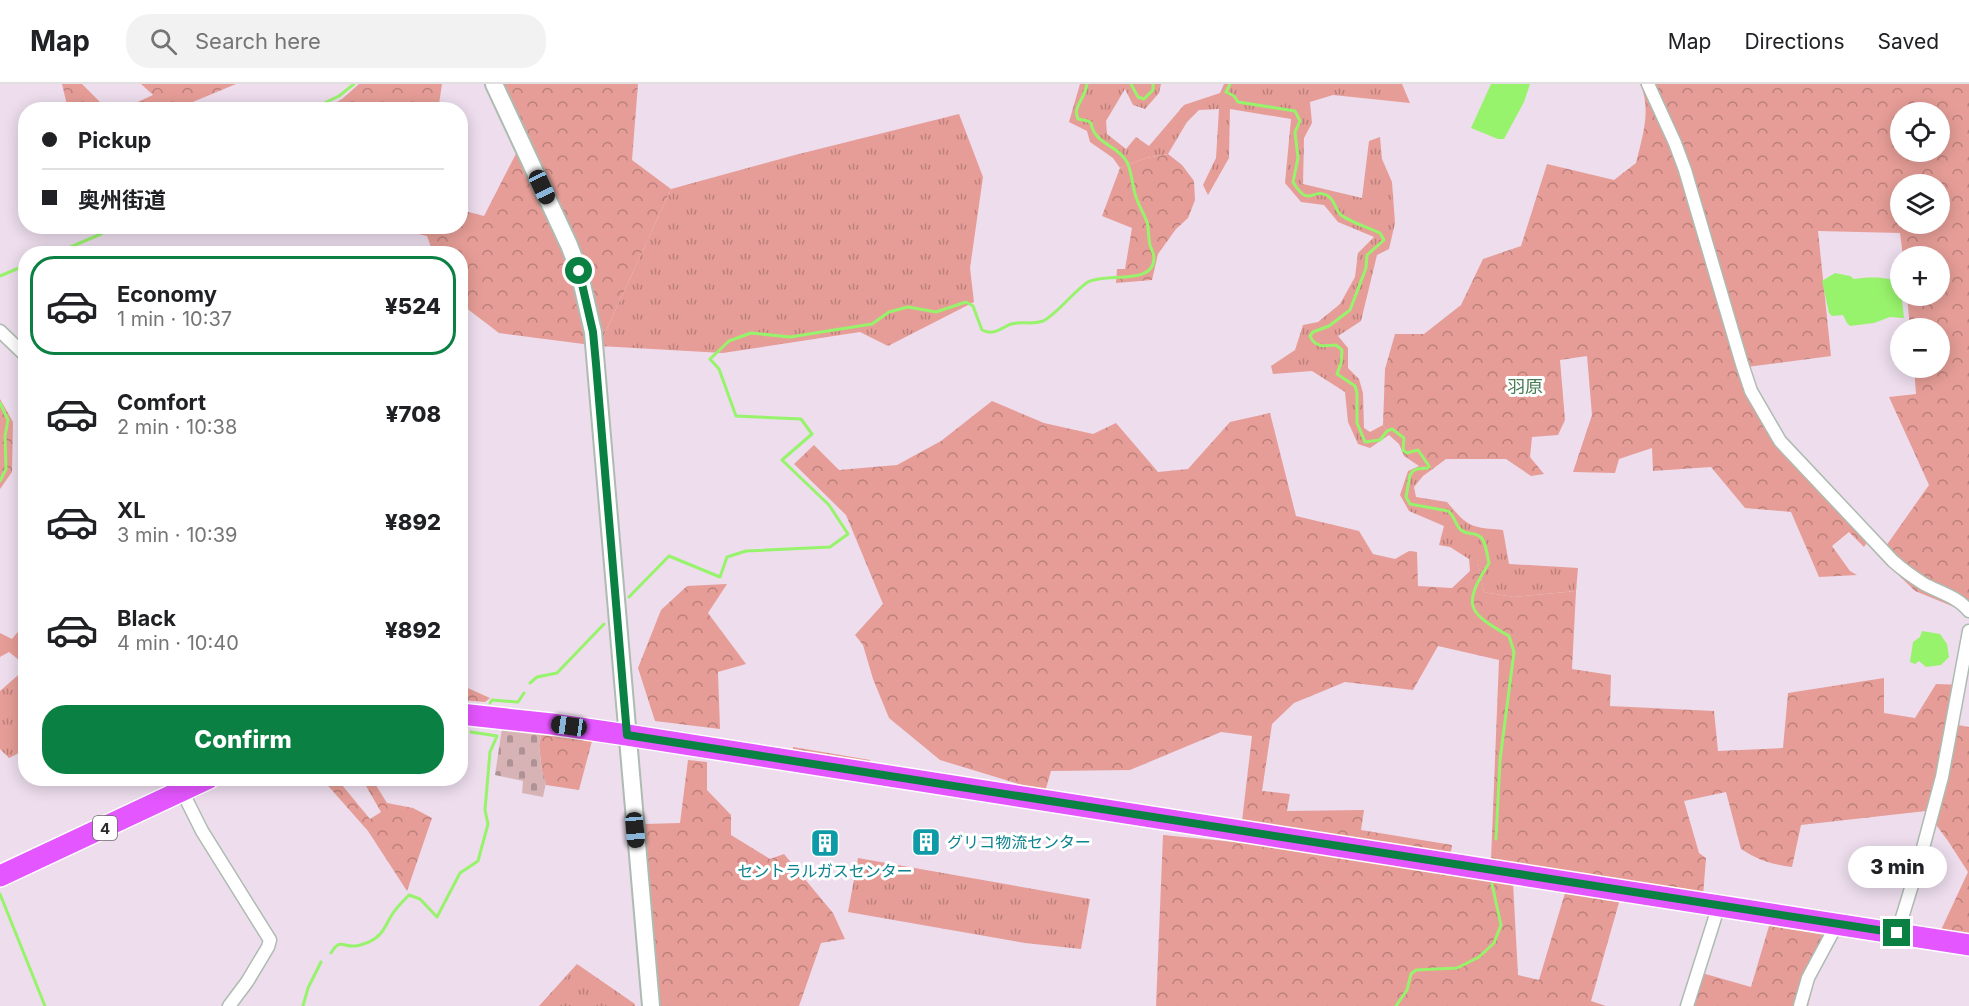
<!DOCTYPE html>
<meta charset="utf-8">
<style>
:root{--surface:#fff;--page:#f2f2f2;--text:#202124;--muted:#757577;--line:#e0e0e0;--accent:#0b8043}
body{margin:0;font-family:Inter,"Noto Sans JP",sans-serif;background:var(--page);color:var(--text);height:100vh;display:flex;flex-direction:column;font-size:22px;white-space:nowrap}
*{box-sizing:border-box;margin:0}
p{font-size:20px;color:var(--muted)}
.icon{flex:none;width:33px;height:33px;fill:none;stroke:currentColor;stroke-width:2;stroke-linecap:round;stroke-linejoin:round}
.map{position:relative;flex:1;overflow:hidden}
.drawer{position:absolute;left:18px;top:162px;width:450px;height:540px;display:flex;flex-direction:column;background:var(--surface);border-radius:24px;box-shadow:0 3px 15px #0003}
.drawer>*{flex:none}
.guide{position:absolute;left:18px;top:18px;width:450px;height:132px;border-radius:24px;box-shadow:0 3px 15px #0003;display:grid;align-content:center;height:132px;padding:0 24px;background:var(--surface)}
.fabs{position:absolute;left:1890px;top:18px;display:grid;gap:12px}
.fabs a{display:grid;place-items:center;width:60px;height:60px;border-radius:50%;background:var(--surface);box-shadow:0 3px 15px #0003;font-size:30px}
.end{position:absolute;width:27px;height:27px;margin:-14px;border:8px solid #0b8043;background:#fff;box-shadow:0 0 0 3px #fff}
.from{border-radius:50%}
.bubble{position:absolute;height:42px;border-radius:21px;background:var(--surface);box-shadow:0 3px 15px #0003;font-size:20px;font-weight:800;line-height:42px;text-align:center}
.car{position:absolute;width:18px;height:36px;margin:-18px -9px;border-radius:8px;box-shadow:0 0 4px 2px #0007;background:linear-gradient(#222 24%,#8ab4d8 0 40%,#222 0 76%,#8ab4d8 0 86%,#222 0)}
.guide b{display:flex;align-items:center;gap:21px;height:57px;font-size:22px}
.guide b+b{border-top:2px solid var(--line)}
.guide i{width:15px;height:15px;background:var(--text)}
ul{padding:10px 0 0;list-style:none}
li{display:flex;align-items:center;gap:18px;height:99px;margin:0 12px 9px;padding:0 12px;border:3px solid transparent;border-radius:24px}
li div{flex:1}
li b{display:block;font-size:22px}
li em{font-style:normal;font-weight:800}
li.current{border-color:var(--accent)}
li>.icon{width:54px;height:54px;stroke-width:1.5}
.button{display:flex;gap:12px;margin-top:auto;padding:12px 24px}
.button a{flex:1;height:69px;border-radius:24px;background:var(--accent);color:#fff;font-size:24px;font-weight:800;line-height:69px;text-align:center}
header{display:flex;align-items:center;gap:36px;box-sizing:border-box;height:84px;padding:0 30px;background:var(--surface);border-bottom:2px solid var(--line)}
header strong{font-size:28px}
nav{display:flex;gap:33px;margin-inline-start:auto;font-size:21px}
.search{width:420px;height:54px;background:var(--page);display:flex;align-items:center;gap:15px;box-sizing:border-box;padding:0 21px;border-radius:24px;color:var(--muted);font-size:22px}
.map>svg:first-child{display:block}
.grass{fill:url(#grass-tufts)}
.forest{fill:url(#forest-crowns);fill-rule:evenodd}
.cemetery{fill:url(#cemetery-stones)}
.water{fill:#98f36c}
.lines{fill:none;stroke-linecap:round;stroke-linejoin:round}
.stream{stroke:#98f36c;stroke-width:3}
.street-casing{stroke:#adbbb0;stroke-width:15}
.secondary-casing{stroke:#adbbb0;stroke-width:20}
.highway-casing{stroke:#fff;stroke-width:24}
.street{stroke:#fff;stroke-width:12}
.secondary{stroke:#fff;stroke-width:16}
.highway{stroke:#e456ff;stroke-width:21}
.route{stroke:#0b8043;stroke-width:8}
.labels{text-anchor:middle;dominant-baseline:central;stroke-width:6;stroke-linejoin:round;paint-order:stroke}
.shield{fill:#fff;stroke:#6b6b6b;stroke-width:1.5}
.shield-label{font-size:15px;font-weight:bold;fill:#2b2b2b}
.culture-label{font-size:16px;fill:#0d838f;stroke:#fff;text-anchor:start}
.neighbourhood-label{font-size:18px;fill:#497e55;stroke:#fff}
</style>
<header>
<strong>Map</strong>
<div class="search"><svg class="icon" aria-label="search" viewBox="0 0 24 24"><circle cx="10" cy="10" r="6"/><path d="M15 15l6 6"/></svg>Search here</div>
<nav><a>Map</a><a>Directions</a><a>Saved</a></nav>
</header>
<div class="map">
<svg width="1969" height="922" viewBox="0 0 1969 922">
<defs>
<pattern id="grass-tufts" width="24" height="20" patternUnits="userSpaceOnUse" patternTransform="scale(1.5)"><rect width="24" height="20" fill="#e69d97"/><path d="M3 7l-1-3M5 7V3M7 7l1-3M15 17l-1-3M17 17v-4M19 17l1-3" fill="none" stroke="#bb807b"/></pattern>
<pattern id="forest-crowns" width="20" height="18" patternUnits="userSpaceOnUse" patternTransform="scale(1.5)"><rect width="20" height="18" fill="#e69d97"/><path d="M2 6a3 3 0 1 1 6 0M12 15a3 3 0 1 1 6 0" fill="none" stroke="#bb807b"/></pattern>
<pattern id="cemetery-stones" width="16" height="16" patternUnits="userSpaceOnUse" patternTransform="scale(1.5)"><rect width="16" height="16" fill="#d8b3b6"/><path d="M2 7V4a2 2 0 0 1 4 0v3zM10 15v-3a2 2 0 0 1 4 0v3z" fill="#af9294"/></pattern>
</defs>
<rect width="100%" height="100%" fill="#eddded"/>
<g class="grass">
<path d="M1080 0H1161L1159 9 1145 25 1133 21 1125 5 1106 37 1107 50 1126 65 1136 53 1149 62 1184 21 1220 9 1224 0H1402L1410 19 1333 11 1310 18 1312 39 1304 54 1303 100 1362 114 1369 57 1380 53 1382 75 1392 98 1395 139 1389 165 1377 171 1361 237 1338 252 1348 264V284L1359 295 1363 309 1364 344 1370 348 1383 341 1389 351 1370 364 1358 360 1348 338 1345 308 1312 287 1273 290 1271 282 1295 266 1303 241 1318 238 1340 220 1355 193 1358 169 1374 153 1338 138 1324 121 1301 118 1285 99 1291 35 1230 25 1229 74 1208 111 1203 101 1216 74 1219 25 1199 26 1187 38 1168 70 1146 74 1120 84 1113 74 1090 58 1087 47 1069 38Z"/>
<path d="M959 30 983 93 970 184 974 218 888 262 860 248 723 269 599 262 671 105 795 71Z"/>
<path d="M1419 382 1434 384 1423 392 1414 403 1416 413 1447 418C1469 444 1470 443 1503 446L1509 480 1578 484 1576 507 1513 513 1484 508 1477 474 1469 475 1450 463 1439 461 1444 442 1409 427 1400 411 1408 387Z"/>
<path d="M25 539V581L9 568 0 573V549L12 555Z"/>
<path d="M25 585V666L9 674 0 665V607Z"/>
<path d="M858 774 1090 815 1081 865 1025 859 848 828Z"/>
<path d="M577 880 635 920V922H539Z"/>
</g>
<g class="forest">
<path d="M62 0H82L107 25H68Z"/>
<path d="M141 0H236L176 25H122L153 11Z"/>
<path d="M359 0H442L439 20 434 25H325L342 15Z"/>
<path d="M496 0H638L632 76 671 105 599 262 499 249 461 220 460 170 433 169 427 152 389 143 460 142 461 126 484 132 524 54Z"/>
<path d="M1640 0H1969V529L1915 507 1879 472 1929 401 1889 313 1916 310 1914 284H1940V244H1910L1907 212H1940V172H1903L1900 149 1818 147 1831 272 1747 283 1778 358 1868 457 1864 463 1849 448 1832 462 1850 487 1857 491 1819 493 1791 428 1745 424 1711 383 1653 387 1652 364 1619 375 1615 389 1573 388 1592 331 1587 272 1560 276 1565 336 1558 351 1532 353 1530 373 1544 390 1531 392 1506 375H1446L1434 384 1419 382 1404 372 1399 360 1389 351 1383 341 1385 285 1395 250H1424L1461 221 1483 175 1521 162 1547 80 1614 96 1636 79C1642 54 1652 25 1640 0ZM1900 28H1940V68H1900ZM1900 100H1940V140H1900Z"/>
<path d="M1168 70 1182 81 1194 97 1195 116 1188 134 1176 145 1158 170 1152 196 1116 199 1117 185H1125L1132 144 1102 132 1120 84 1146 74Z"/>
<path d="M0 315 13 338 12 388 0 405Z"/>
<path d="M992 317 1044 339 1093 350 1116 339 1158 388 1188 385 1230 338 1270 329 1296 432 1359 447 1373 470 1395 475 1409 467 1417 468 1418 502 1452 504 1470 487 1469 475 1477 473 1484 508 1513 513 1576 507 1572 585 1611 591 1610 622 1714 627 1718 667 1783 664 1788 609 1884 594V629L1915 634 1936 600 1965 601 1958 641 1969 643V851L1941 846 1968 788 1948 757 1926 727 1801 741 1792 783C1770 780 1760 777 1741 765L1726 708 1684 717 1699 769 1706 774 1703 812 1491 776 1499 576 1438 562 1413 606 1345 598 1294 619 1272 640 1262 707 1290 710 1287 727 1364 726 1361 746 1452 761 1450 773 1242 737 1252 652 1221 648 1130 686 1051 687 1045 708 940 676 889 634 873 595 863 561 855 551 883 520 846 431 794 380 814 361 839 386 897 381 941 357Z"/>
<path d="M727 500 708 529 746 580 718 588 720 645 655 637 638 584 661 526 687 502Z"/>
<path d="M460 601H461L490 614 485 618 461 616Z"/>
<path d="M542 648 592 657 579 706 546 701 542 687 539 661Z"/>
<path d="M793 663 870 676 869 681 793 669Z"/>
<path d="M688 676 707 678V706L731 731V751L770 775 784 770 833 829 845 855 821 859 799 922H659L645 740 680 739Z"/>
<path d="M322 695H337L370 735 381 728 362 695H372L387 719 413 724 432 734 407 807 368 747Z"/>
<path d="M1163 751C1280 762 1398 776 1513 799L1518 891 1539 896 1565 809 1620 815 1591 917 1606 922H1156Z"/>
<path d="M1769 842 1825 851 1808 922H1692L1702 889 1751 903Z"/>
</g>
<path class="cemetery" d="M502 644 542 648 539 661 542 687 546 699 543 713 522 709 523 697 495 691Z"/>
<g class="water">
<path d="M1491 0H1530L1524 18 1504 55H1498L1471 44Z"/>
<path d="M1835 189 1850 192 1854 195C1867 193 1888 192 1900 199L1904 234 1890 233 1874 239 1850 242 1847 239 1843 231 1832 232 1829 229 1822 197Z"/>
<path d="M1922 547 1940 550 1947 560 1949 573 1941 581 1926 583 1919 577 1915 580 1910 578 1913 558 1920 553Z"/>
</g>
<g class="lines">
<g class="stream">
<path d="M1131 0 1138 13 1144 15 1153 6V0"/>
<path d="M1230 0 1226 8 1234 12 1238 18 1295 27 1300 37 1295 48 1298 74 1293 98C1310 126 1312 102 1328 112 1335 116 1335 126 1341 131 1350 138 1369 144 1380 149L1384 156 1367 171 1366 184 1350 226 1329 242 1313 248 1310 252C1315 264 1325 262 1336 261L1342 266 1341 279 1337 290 1355 302 1357 309V339L1365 358 1380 356 1387 347 1392 345 1404 354 1403 366 1407 369 1418 366 1429 382 1428 384 1417 385 1413 387 1410 391 1406 413 1410 420 1448 427C1455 432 1455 441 1461 446 1467 451 1474 448 1479 452 1486 455 1487 472 1489 479 1462 522 1467 528 1509 552L1514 568 1500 676 1496 755"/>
<path d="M310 26 339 12 354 0"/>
<path d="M54 170 101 150 111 142"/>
<path d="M0 192 26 181"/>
<path d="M0 319 8 336 5 352 6 385 0 397"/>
<path d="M629 513 669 472 720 493 727 473 746 467 830 463 848 450 829 421 782 376 812 350 801 335 736 332 719 285 710 275 729 257 751 249 790 253 872 240 889 228 908 223 936 228 966 218 973 222 982 246C994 252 1001 244 1011 240 1021 237 1033 241 1043 237 1056 231 1075 206 1088 198 1106 188 1154 202 1154 174 1154 169 1151 165 1150 161 1148 153 1149 145 1147 138 1144 130 1139 122 1136 113 1132 102 1132 88 1127 78 1118 61 1094 60 1091 39L1088 37 1078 35C1072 23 1085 15 1087 0"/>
<path d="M530 599 537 593 557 589 604 540"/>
<path d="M490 619 492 616 518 618 524 609"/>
<path d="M0 810 45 922"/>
<path d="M331 869C340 854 342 863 355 862 359 862 366 859 369 858 384 851 385 841 393 829 398 822 404 816 409 811L420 815 437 833 460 789 478 777 488 740 485 726 490 668 497 652 471 648"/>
<path d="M303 922 308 904 321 878"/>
<path d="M1396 922 1407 906 1411 890 1416 886 1457 884 1479 873 1494 859 1501 841 1492 800"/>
</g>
<g class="street-casing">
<g id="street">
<path d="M1648 0 1675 59 1685 86 1742 280 1751 307 1780 357 1893 477C1903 486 1913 493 1924 500 1939 508 1958 513 1969 527"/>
<path d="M0 247 26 272"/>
<path d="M182 707 202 747 270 856 268 863 247 898 229 922"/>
<path d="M1897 850 1920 775 1942 693 1969 547"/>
<path d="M1687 922 1719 821"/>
<path d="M1800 922 1808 894 1837 840"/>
</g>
</g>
<g class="secondary-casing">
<path id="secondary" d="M494 0 569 161 579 187 593 248 651 922"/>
</g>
<g class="highway-casing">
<g id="highway">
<path d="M460 630 552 640 627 651 1969 861"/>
<path d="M0 792 209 694"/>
</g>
</g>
<use href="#street" class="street"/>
<use href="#secondary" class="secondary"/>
<use href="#highway" class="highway"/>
</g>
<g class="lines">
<path class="route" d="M579 187 593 248 596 280 627 651 1897 849"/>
</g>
<defs>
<g id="building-square" transform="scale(1.5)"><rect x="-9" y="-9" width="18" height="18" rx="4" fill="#0f9aa8" stroke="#fff"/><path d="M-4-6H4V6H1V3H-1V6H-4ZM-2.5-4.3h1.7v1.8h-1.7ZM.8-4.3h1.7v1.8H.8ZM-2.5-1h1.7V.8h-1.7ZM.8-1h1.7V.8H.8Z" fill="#fff"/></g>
</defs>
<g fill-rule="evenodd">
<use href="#building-square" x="926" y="758"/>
<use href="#building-square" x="825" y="759"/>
</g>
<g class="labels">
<rect class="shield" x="93" y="732" width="24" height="24" rx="4.5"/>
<g class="shield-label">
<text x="105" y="744">4</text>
</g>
<g class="culture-label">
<text x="947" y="758">グリコ物流センター</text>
<text x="825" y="787" text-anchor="middle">セントラルガスセンター</text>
</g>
<g class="neighbourhood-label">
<text x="1525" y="302">羽原</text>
</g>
</g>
</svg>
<div class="fabs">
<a><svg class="icon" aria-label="locate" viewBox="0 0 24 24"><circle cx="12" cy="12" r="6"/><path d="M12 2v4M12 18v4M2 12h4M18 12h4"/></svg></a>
<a><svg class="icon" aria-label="layers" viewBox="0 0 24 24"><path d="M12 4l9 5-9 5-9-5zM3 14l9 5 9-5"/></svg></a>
<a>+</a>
<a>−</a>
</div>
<i class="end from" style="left:579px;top:187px"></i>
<i class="end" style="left:1897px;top:849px"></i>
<div class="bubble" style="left:1848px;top:762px;width:99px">3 min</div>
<i class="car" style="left:542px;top:103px;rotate:155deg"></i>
<i class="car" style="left:569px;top:642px;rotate:278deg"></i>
<i class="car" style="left:635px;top:746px;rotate:175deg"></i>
<div class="guide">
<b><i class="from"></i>Pickup</b>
<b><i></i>奥州街道</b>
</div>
<section class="drawer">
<ul>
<li class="current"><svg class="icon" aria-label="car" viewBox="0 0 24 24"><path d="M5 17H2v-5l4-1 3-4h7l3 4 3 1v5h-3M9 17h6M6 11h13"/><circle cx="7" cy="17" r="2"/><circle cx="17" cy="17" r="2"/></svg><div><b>Economy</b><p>1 min · 10:37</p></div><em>¥524</em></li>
<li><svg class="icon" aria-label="car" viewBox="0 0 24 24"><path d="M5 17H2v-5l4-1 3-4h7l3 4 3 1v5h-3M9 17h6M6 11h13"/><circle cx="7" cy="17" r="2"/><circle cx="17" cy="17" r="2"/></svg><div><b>Comfort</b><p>2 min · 10:38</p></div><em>¥708</em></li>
<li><svg class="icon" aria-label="car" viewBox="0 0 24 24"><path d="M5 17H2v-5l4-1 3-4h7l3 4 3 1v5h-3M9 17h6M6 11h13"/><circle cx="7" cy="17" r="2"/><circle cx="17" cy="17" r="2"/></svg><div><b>XL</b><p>3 min · 10:39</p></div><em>¥892</em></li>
<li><svg class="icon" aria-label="car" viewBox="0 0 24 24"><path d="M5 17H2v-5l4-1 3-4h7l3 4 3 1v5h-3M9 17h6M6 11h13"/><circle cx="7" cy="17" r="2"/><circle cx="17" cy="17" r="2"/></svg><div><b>Black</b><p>4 min · 10:40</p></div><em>¥892</em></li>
</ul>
<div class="button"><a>Confirm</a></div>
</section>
</div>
